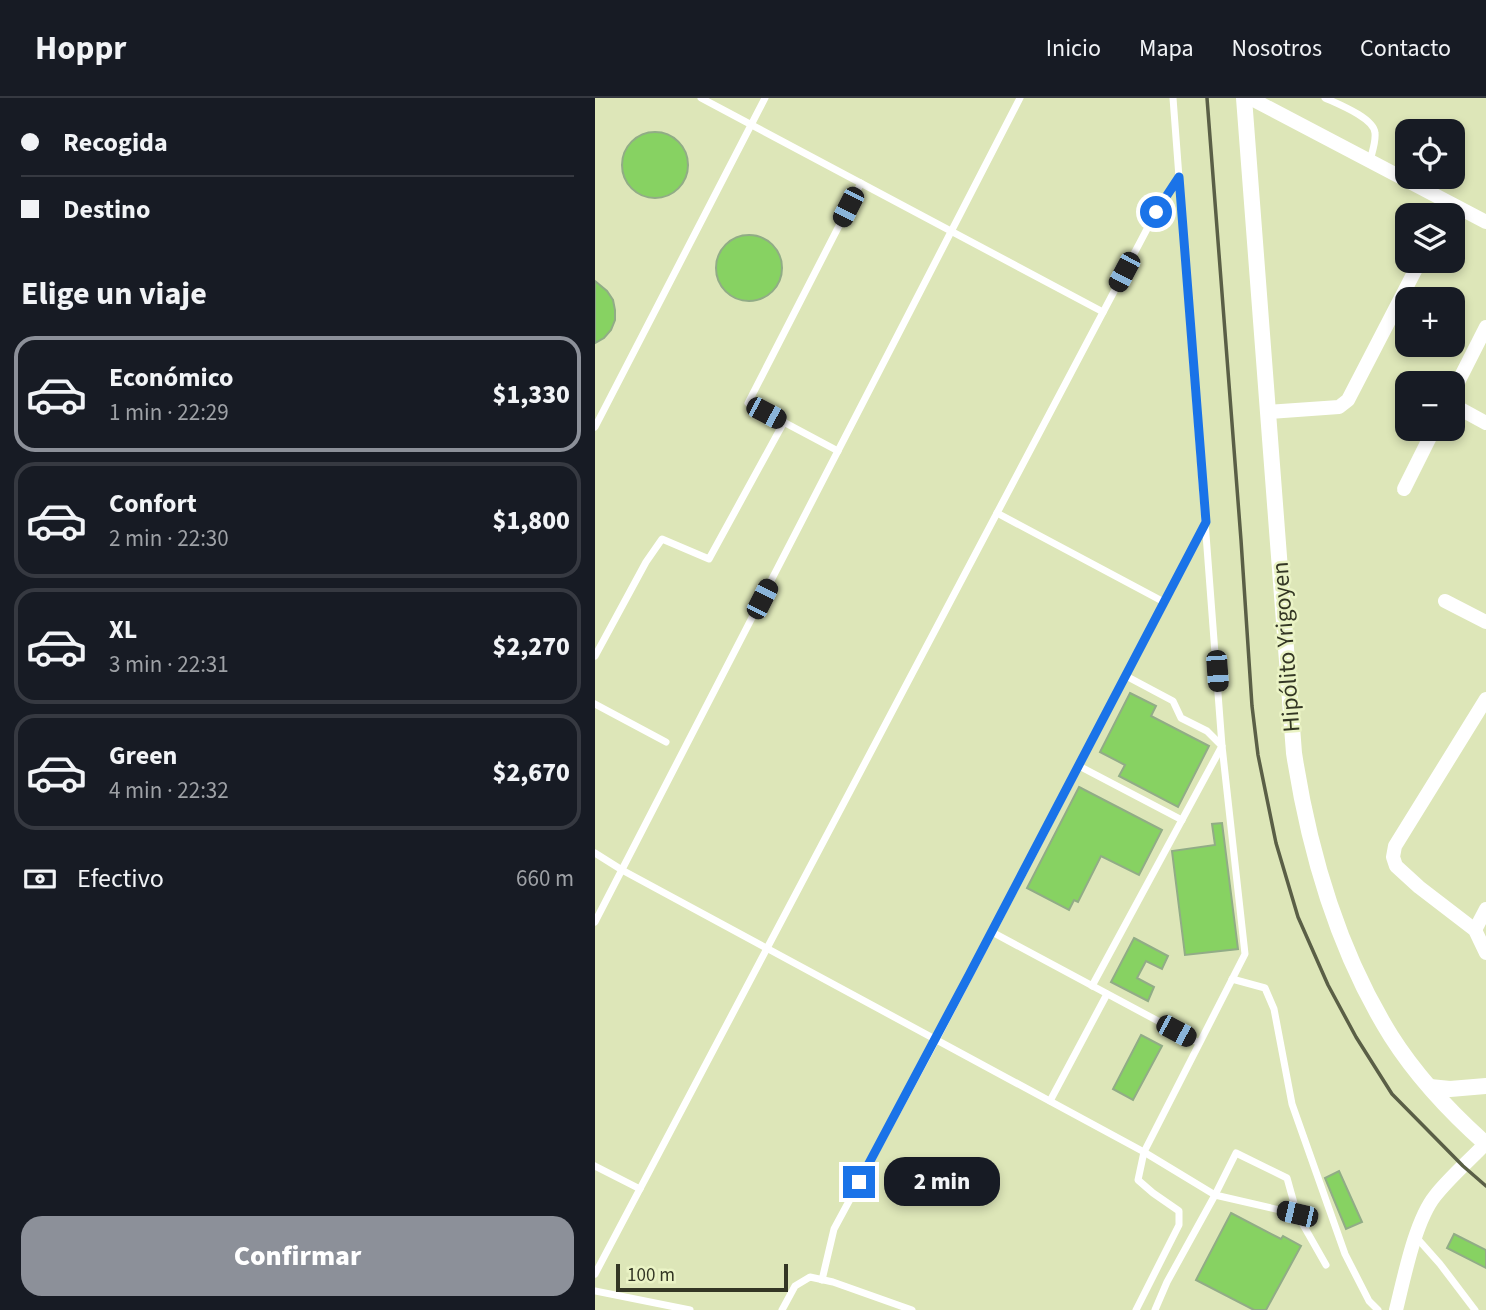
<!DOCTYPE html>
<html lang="es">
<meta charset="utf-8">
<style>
:root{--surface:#171b24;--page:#242831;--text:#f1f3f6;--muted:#9ea1a6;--line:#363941;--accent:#8c9099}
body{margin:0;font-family:"Source Sans 3",sans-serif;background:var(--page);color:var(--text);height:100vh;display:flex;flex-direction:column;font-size:26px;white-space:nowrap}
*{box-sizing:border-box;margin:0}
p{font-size:23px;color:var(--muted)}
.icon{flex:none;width:38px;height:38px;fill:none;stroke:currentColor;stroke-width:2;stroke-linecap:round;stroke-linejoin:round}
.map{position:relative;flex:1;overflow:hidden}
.side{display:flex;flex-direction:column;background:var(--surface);width:595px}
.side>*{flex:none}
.hud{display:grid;align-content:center;height:154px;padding:0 21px;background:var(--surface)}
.controls{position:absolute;left:800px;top:21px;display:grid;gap:14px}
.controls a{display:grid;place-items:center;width:70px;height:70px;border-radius:14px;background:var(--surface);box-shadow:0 4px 10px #0003;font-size:35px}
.scale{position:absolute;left:21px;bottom:18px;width:172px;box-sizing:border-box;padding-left:7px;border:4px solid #333624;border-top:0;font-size:19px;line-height:24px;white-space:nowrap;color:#333624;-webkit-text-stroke:5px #eaf3c5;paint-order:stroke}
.end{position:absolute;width:32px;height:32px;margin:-16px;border:9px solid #1a73e8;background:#fff;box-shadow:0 0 0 4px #fff}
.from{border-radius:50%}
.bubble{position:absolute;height:49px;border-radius:21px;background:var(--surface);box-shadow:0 4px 10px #0003;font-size:23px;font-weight:800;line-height:49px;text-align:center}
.car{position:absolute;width:21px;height:42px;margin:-21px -10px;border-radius:9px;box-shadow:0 0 5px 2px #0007;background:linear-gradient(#222 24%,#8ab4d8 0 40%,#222 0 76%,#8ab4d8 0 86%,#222 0)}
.hud b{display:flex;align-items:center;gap:24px;height:66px;font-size:26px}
.hud b+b{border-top:2px solid var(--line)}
.hud i{width:18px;height:18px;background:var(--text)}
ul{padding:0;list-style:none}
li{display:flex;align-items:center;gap:21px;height:116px;margin:0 14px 10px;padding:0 7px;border:4px solid var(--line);border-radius:21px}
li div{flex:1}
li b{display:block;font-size:26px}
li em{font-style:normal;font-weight:800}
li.on{border-color:var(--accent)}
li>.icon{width:63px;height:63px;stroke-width:1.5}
h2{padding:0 21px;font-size:32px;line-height:84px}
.pay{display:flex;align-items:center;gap:18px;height:77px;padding:0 21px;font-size:26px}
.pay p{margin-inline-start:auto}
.button{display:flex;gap:14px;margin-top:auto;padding:14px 21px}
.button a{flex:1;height:80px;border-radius:21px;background:var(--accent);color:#fff;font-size:28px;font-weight:800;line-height:80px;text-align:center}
header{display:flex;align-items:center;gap:42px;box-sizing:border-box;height:98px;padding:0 35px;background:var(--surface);border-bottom:2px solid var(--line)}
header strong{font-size:33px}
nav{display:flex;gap:38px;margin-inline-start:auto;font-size:24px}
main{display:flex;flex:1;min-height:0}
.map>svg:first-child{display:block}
.building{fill:#87d262;stroke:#91ac86;stroke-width:2}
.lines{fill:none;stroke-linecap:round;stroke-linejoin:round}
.service{stroke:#fff;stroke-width:7}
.minor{stroke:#fff;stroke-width:14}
.tertiary{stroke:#fff;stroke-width:16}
.rail{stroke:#5a5f46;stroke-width:3.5}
.route{stroke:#1a73e8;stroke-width:9}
.labels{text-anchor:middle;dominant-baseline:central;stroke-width:5;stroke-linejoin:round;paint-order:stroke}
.street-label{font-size:24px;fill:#333624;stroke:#eaf3c5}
</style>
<header>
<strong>Hoppr</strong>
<nav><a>Inicio</a><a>Mapa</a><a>Nosotros</a><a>Contacto</a></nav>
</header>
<main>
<section class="side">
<div class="hud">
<b><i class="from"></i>Recogida</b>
<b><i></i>Destino</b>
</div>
<h2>Elige un viaje</h2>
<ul>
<li class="on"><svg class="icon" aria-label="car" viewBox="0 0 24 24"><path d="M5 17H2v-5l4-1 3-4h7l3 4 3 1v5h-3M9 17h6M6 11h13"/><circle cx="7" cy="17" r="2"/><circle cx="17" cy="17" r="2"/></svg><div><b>Económico</b><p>1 min · 22:29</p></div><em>$1,330</em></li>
<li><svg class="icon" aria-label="car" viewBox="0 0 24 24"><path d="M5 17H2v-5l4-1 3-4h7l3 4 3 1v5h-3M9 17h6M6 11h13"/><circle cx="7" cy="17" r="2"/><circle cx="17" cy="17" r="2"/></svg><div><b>Confort</b><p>2 min · 22:30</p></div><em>$1,800</em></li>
<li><svg class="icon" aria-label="car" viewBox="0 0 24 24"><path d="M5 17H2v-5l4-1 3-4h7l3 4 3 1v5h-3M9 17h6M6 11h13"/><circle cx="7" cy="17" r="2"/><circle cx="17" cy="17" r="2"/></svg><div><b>XL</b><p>3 min · 22:31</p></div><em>$2,270</em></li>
<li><svg class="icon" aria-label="car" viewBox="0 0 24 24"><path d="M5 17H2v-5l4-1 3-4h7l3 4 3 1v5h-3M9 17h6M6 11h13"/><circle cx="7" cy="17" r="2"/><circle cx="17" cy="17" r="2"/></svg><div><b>Green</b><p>4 min · 22:32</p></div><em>$2,670</em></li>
</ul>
<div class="pay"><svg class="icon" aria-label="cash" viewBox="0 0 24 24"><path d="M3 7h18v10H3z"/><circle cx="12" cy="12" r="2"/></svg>Efectivo<p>660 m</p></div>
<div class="button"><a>Confirmar</a></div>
</section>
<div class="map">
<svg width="891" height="1212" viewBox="0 0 891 1212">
<rect width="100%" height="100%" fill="#dde6b8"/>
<g class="building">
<circle cx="60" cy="67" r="33"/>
<circle cx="154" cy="170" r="33"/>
<path d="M0 183 12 193 18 202 20 212V222L16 232 9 240 0 245Z"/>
<path d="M535 595 561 608 556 618 614 648 583 709 524 678 530 667 505 654Z"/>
<path d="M484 689 567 732 544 777 506 758 483 804 479 802 474 812 432 790Z"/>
<path d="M627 725 643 851 590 857 577 753 620 747 617 726Z"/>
<path d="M539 840 573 858 567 871 551 863 542 880 559 889 553 903 516 884Z"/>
<path d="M546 937 567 948 538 1002 518 991Z"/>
<path d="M744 1073 767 1124 751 1131 730 1080Z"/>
<path d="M636 1115 686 1141 688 1138 706 1148 671 1212H659L601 1182Z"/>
<path d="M859 1136 891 1152V1170L852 1150Z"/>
</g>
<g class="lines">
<g class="service">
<path d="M106 0 508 214"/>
<path d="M730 0C743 6 779 20 780 35 781 44 777 54 775 63"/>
<path d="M0 329 170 0"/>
<path d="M243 353 153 305 266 85"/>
<path d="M402 415 569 504"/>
<path d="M0 558 51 464 67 441 114 461 189 324"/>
<path d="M0 606 71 644"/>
<path d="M484 668 587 722"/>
<path d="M0 755 27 772 549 1054 620 1097 572 1184 560 1212"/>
<path d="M0 824 425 0"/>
<path d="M397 834 604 945"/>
<path d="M637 881 670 890 679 911 697 1006 750 1156 774 1203 783 1212"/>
<path d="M497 888 627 648 612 633 586 620 578 603 531 578"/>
<path d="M455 1003 512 896"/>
<path d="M0 1068 45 1091"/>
<path d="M702 1116 620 1097 641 1055 692 1080 702 1116 731 1167"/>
<path d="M821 1139 845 1166 880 1212"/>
<path d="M0 1176 561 114 583 80"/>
<path d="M227 1182 239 1131 341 942 611 425"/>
<path d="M0 1193 95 1212"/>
<path d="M187 1212 200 1188 215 1179 238 1184 317 1212"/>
<path d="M541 1212 584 1127V1113L558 1095 543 1082 549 1054 650 856 627 648 578 0"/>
</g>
<g class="minor">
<path d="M655 0 891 124"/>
<path d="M858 294 891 229"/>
<path d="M858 307 891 325"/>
<path d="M673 314 744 309 753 302 825 163"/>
<path d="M809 391 839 331"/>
<path d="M850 503 891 524"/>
<path d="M891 601 800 748 798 759 801 768 824 789 880 832 891 855"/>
<path d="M880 832 891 811"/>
<path d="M801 1212C809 1180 820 1123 840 1098 855 1079 874 1063 890 1046"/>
</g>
<g class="tertiary">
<path d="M649 0 699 655C714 753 743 853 796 938 822 979 855 1014 891 1046"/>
<path d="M835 989 855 991 891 988"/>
</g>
<path class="rail" d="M612 0 646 442 657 608 663 657 681 745 703 819 733 887 761 939 797 996 868 1068 891 1088"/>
</g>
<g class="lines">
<path class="route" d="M264 1084 374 877 611 424 584 79 561 114"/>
</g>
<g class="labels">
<g class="street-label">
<text transform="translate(691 549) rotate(-94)">Hipólito Yrigoyen</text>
</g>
</g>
</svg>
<div class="controls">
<a><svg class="icon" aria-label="locate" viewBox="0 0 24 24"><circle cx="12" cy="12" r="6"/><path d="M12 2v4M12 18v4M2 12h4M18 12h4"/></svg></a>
<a><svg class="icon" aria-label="layers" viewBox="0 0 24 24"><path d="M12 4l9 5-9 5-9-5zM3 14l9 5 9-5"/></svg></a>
<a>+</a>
<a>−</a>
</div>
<div class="scale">100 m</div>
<i class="end from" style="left:561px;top:114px"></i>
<i class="end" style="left:264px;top:1084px"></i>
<div class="bubble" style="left:289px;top:1059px;width:116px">2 min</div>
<i class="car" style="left:253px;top:109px;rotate:207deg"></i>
<i class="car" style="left:529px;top:174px;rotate:208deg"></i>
<i class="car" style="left:171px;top:315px;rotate:118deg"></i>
<i class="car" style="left:167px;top:501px;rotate:27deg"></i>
<i class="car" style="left:622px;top:573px;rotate:176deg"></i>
<i class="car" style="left:581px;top:933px;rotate:118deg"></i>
<i class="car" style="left:702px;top:1116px;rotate:283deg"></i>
</div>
</main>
